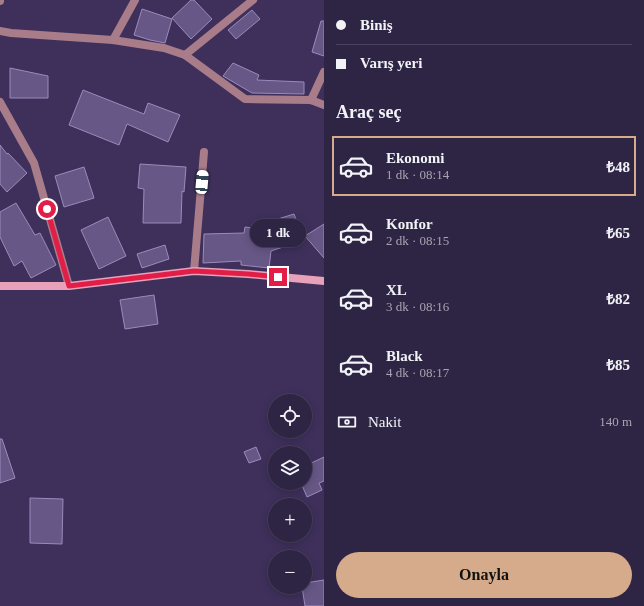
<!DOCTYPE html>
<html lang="tr">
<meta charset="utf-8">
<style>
:root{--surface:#2e2444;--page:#3a304f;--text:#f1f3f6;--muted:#a7a4b2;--line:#49415d;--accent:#d6ab8b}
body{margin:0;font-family:"Times New Roman",serif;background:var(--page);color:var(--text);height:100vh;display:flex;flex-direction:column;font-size:15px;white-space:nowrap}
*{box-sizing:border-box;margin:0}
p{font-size:13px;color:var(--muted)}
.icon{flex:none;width:22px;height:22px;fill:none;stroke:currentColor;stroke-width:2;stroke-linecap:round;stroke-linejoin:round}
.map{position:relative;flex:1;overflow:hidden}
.drawer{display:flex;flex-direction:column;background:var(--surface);width:320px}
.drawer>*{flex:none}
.banner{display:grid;align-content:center;height:88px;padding:0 12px;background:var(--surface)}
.tools{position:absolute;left:268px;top:394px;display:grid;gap:8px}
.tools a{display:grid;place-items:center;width:44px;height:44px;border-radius:50%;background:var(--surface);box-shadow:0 2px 10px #0003,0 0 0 1px var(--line);font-size:20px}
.end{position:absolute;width:18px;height:18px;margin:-9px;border:5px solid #e11d48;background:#fff;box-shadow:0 0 0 2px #fff}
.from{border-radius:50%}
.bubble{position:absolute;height:28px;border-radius:14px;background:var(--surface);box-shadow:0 2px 10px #0003,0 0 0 1px var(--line);font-size:13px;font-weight:700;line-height:28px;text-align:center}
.car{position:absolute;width:12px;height:24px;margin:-12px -6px;border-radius:5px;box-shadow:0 0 3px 1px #0007;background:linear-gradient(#fff 24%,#345 0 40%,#fff 0 76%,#345 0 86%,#fff 0)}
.banner b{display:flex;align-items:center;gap:14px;height:38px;font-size:15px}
.banner b+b{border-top:1px solid var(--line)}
.banner i{width:10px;height:10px;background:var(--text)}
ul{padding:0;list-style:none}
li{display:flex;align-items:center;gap:12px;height:60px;margin:0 8px 6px;padding:0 4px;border:2px solid transparent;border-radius:0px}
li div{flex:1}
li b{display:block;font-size:15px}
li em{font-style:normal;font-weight:700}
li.current{border-color:var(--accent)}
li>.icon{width:36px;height:36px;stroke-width:1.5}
h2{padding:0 12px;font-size:18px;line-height:48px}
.pay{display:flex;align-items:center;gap:10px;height:44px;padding:0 12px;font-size:15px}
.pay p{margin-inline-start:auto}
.action{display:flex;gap:8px;margin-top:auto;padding:8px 12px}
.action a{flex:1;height:46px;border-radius:24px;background:var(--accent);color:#111;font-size:16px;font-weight:700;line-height:46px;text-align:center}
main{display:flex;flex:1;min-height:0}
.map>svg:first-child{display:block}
.building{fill:#665786;stroke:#9a8bbd}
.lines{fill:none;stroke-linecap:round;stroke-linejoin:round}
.street{stroke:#a97c8a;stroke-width:8}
.secondary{stroke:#e7a1b8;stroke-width:8}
.route{stroke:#e11d48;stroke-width:5}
</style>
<main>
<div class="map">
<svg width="324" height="606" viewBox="0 0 324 606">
<rect width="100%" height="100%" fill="#3e305b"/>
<g class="building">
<path d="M191 0H194L212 19 191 39 172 18Z"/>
<path d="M142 9 172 19 165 43 150 40 134 35Z"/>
<path d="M252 10 260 19 236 39 228 30Z"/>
<path d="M321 21H324V56L312 52Z"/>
<path d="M233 63 259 75 257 80 304 82V94L252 93 223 76Z"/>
<path d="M10 68 48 76V98H10Z"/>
<path d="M83 90 144 114 148 103 180 115 168 142 127 124 119 145 69 125Z"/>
<path d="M0 145 7 154 8 153 27 173 7 192 0 184Z"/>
<path d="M140 164 186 167 184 192 182 191 181 223H143L144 189 138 188Z"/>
<path d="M84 167 94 198 64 207 55 176Z"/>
<path d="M16 203 35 235 40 233 56 265 31 278 22 261 14 266 0 237V212Z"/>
<path d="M294 214 302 236 285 241 286 246 271 251 269 268 241 265V261L203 263 204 234 244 233 245 227 270 230 268 222Z"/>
<path d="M108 217 126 256 99 269 81 230Z"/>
<path d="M324 224V258L305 236Z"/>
<path d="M165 245 169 259 142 268 137 254Z"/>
<path d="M154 295 158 324 125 329 120 300Z"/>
<path d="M0 439H2L15 478 0 483Z"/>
<path d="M256 447 261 459 249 463 244 452Z"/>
<path d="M324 457V481L319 483 322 490 307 497 301 483H305V466Z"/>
<path d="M30 498 63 499 62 544 30 543Z"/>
<path d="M324 580V606H305L302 587H305V583Z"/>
</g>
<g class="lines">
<g class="street">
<path d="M0 1V0"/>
<path d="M0 31 11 33 113 40 164 48 185 55 245 99 311 100 324 105"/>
<path d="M113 40 135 0"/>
<path d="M185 55 253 0"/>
<path d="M311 100 324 72"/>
<path d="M0 102 34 163 69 286"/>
<path d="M194 271 204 152"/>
</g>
<path class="secondary" d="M0 286H69L194 271 248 274 324 281"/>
</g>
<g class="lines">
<path class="route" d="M47 209 69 286 194 271 248 274 278 277"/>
</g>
</svg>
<div class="tools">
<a><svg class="icon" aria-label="locate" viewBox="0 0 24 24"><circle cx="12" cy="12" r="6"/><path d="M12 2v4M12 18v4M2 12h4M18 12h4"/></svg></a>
<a><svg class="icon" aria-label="layers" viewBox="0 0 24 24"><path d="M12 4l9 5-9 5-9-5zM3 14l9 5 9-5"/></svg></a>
<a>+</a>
<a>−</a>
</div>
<i class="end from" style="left:47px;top:209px"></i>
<i class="end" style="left:278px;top:277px"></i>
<div class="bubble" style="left:250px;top:219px;width:56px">1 dk</div>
<i class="car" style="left:202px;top:182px;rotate:5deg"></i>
</div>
<section class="drawer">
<div class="banner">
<b><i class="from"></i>Biniş</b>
<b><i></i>Varış yeri</b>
</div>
<h2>Araç seç</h2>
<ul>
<li class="current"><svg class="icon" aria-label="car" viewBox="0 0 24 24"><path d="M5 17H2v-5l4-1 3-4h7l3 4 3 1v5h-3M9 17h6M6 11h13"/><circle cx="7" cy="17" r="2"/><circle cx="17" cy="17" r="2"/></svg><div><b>Ekonomi</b><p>1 dk · 08:14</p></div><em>₺48</em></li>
<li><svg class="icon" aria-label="car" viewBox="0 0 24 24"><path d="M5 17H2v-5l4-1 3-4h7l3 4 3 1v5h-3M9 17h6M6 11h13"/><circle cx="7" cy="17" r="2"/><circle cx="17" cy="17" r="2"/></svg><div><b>Konfor</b><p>2 dk · 08:15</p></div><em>₺65</em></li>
<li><svg class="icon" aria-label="car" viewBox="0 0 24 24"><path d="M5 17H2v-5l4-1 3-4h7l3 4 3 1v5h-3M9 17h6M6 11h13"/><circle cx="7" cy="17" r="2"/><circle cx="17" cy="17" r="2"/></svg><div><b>XL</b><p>3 dk · 08:16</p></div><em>₺82</em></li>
<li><svg class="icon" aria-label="car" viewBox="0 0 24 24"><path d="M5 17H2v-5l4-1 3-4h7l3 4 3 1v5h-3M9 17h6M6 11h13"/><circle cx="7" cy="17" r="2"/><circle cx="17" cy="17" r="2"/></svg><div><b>Black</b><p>4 dk · 08:17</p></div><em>₺85</em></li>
</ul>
<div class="pay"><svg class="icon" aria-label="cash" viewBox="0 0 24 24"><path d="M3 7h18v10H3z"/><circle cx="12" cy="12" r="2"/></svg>Nakit<p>140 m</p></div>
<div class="action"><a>Onayla</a></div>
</section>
</main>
